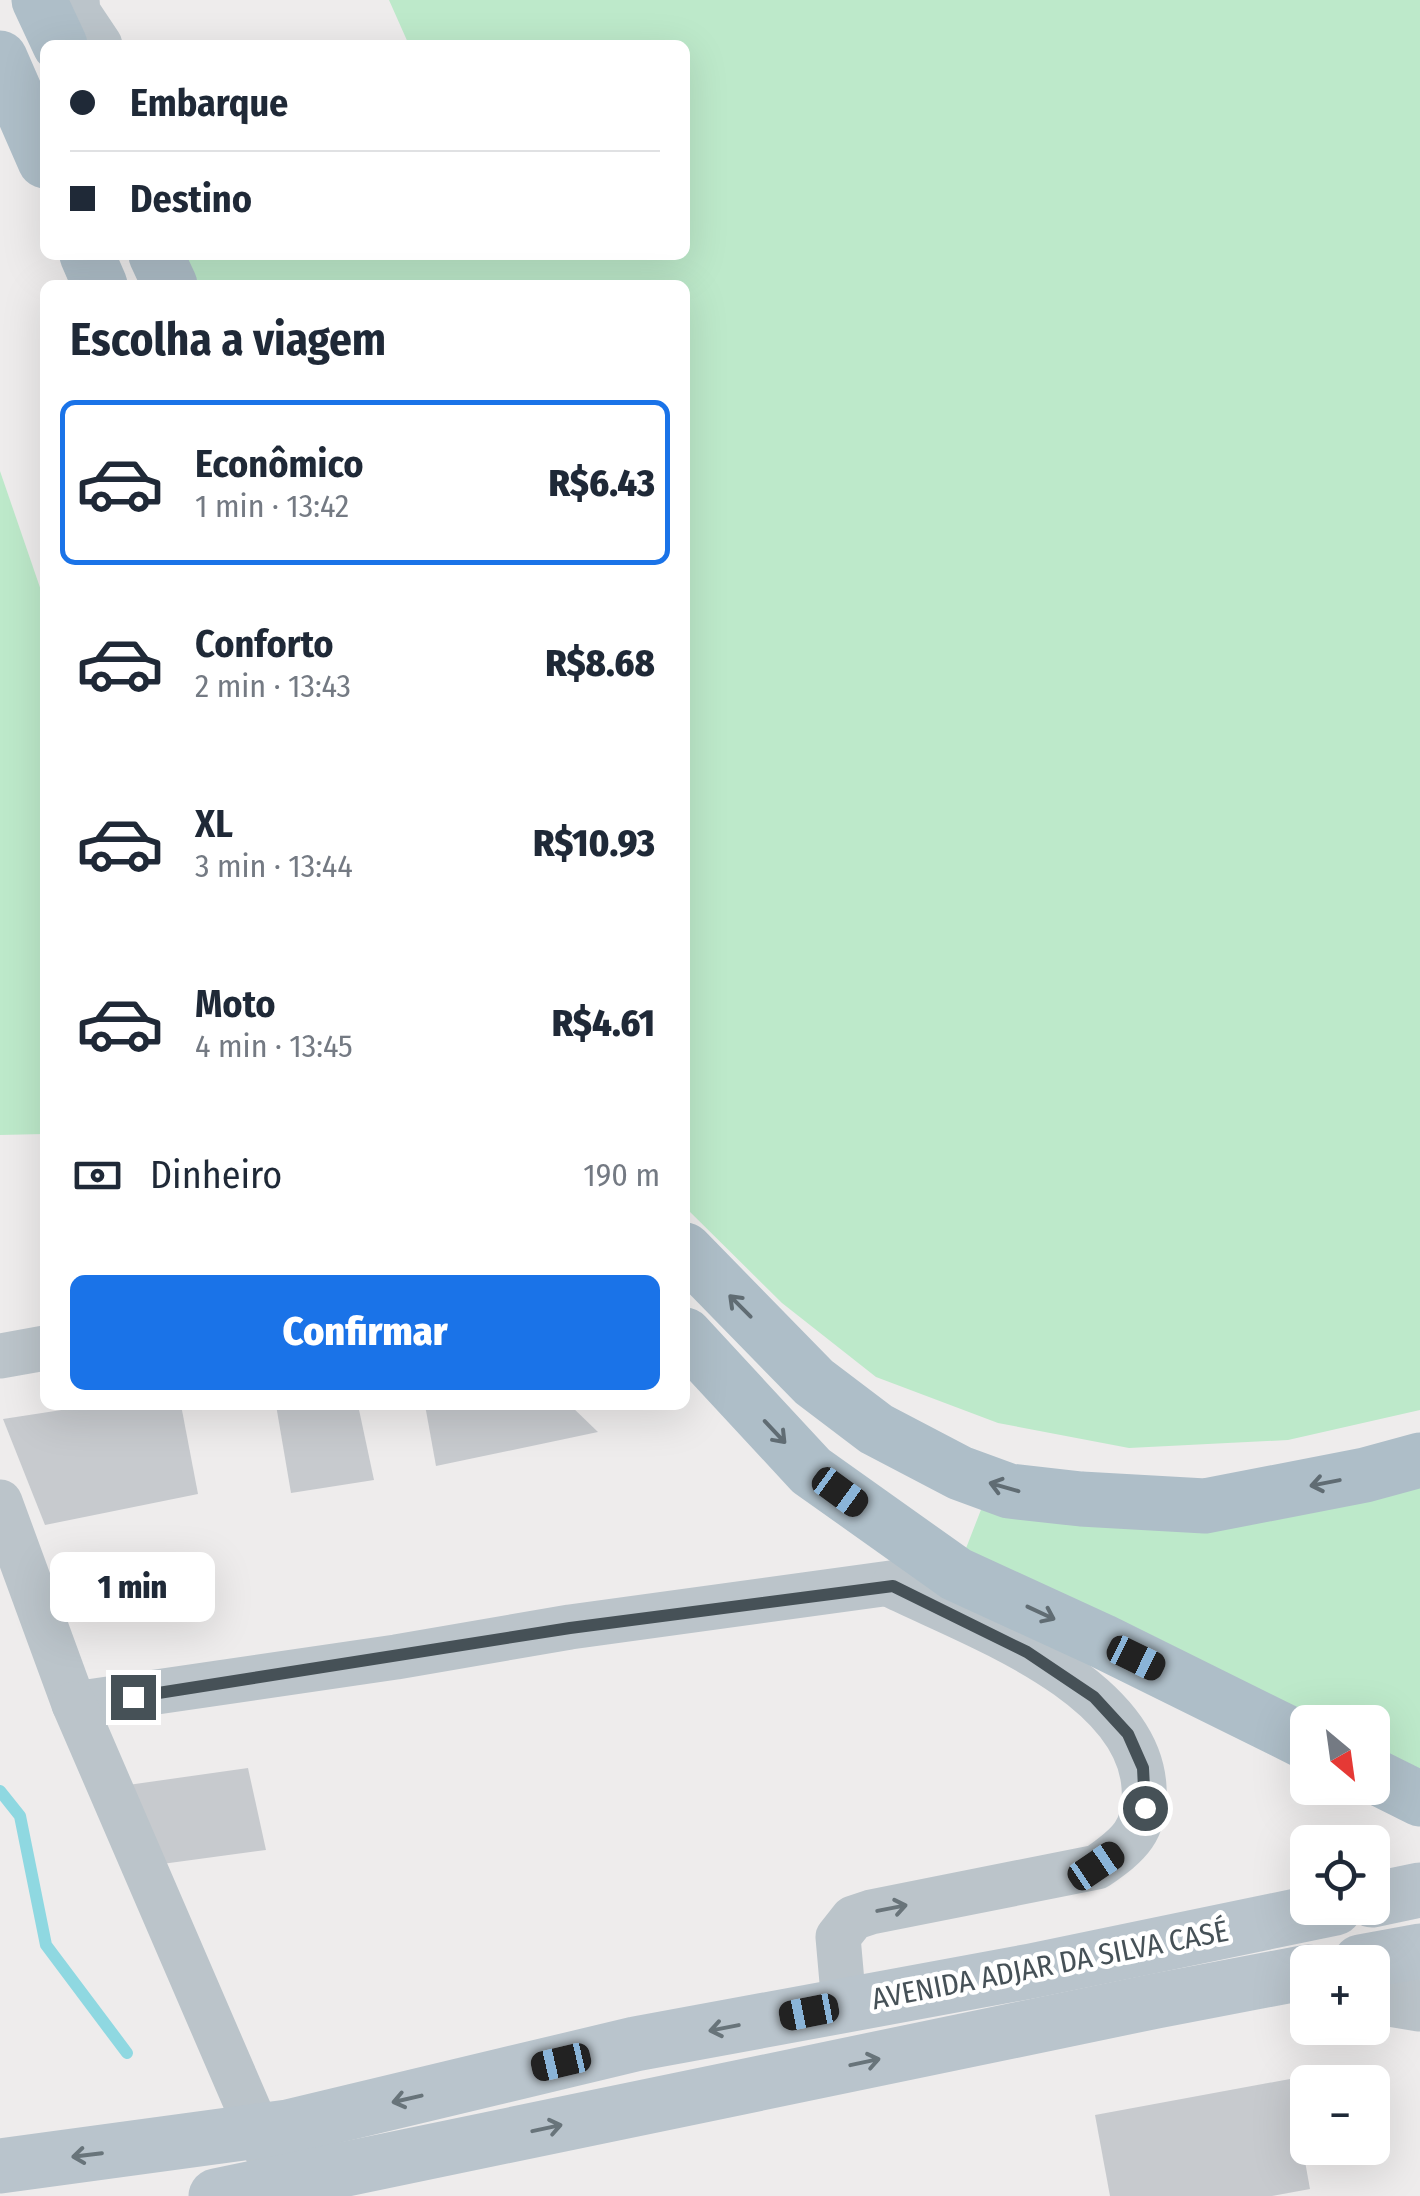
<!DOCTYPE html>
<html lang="pt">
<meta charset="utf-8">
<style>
:root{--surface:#fff;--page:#f6f6f7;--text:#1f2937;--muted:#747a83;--line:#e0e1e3;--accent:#1a73e8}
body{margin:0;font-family:"Fira Sans Condensed",sans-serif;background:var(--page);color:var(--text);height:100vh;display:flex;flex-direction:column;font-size:38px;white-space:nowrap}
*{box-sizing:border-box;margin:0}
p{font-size:32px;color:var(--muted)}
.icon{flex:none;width:55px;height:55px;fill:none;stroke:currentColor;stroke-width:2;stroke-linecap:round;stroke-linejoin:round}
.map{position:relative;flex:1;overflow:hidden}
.side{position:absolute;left:40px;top:280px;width:650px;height:1130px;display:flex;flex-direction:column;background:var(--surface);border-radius:15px;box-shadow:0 10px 40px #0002}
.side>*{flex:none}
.hud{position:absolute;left:40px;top:40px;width:650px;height:220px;border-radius:15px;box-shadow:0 10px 40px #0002;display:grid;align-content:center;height:220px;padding:0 30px;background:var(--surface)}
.needle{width:65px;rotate:151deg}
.buttons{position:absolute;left:1290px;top:1705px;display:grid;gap:20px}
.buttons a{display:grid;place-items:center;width:100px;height:100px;border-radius:15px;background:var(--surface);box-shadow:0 10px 40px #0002;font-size:50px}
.end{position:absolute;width:45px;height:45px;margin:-22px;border:12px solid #465157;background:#fff;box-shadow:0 0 0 5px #fff}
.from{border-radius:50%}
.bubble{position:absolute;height:70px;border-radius:15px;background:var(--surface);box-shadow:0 10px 40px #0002;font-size:32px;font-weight:800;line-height:70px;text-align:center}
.car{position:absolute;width:30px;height:60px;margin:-30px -15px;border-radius:12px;box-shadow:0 0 8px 2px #0007;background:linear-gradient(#222 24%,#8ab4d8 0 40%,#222 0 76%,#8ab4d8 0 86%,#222 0)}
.hud b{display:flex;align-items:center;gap:35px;height:95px;font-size:38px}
.hud b+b{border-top:2px solid var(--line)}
.hud i{width:25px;height:25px;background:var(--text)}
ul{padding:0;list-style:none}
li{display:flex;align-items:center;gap:30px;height:165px;margin:0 20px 15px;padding:0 10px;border:5px solid transparent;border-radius:15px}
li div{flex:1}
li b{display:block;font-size:38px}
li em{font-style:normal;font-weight:800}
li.active{border-color:var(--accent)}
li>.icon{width:90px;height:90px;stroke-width:1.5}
h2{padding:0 30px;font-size:45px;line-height:120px}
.pay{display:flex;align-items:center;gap:25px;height:110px;padding:0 30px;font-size:38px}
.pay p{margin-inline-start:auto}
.cta{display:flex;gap:20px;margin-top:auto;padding:20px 30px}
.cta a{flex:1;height:115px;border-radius:15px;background:var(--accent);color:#fff;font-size:40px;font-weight:800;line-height:115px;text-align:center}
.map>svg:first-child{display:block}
.green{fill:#bde9ca}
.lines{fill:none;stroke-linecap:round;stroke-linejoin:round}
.stream{stroke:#8fd8e1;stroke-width:12}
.building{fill:#c7cace}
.minor{stroke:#bbc4ca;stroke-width:45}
.tertiary{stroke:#bbc4ca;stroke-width:55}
.secondary{stroke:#b9c4cc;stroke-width:55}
.primary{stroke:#aebec8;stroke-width:55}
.oneway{stroke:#606c73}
.oneway2{stroke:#69747a}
.oneway3{stroke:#68747a}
.route{stroke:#465157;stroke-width:12}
.labels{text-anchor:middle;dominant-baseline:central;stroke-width:9;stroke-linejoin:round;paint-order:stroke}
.street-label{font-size:30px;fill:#465157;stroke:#fff}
</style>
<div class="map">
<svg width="1420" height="2196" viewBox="0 0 1420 2196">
<rect width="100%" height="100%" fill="#eeecec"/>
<g class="green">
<path d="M389 0H1420V1410L1288 1440 1129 1448 998 1423 876 1377 782 1303 685 1207V285H197L183 255H685V45H409Z"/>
<path d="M0 471 45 602V1134L0 1135Z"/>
<path d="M1420 1460V1802L1373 1780 1372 1722H1308L956 1574 991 1484 1081 1499Z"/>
</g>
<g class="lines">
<path class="stream" d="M0 1791 20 1816 46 1945 127 2053"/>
</g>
<g class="building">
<path d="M94 1405H181L198 1494 45 1525 3 1419Z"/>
<path d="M276 1405H358L374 1480 291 1493Z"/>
<path d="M425 1405H570L598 1432 436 1466Z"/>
<path d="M248 1768 266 1850 162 1864 128 1785Z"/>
<path d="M1290 2079 1310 2189 1272 2196H1110L1095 2115Z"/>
</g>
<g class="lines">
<g class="minor">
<path d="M77 0 78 12 100 45"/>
<path d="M0 1356 45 1348"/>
<path d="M0 1502 74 1704 396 1657 570 1627 956 1574"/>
<path d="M74 1704 271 2161"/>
<path d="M844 2005 838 1937 853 1918 871 1912 1097 1867C1129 1845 1147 1830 1144 1787 1138 1684 973 1625 893 1586"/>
</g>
<path class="tertiary" d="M1372 1996 1420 2004"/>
<g class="secondary">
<path d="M1372 1900 1420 1890"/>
<path d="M1360 1962 1420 1951"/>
<path d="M0 2166 288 2127 635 2044 1031 1971 1335 1908"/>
<path d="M216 2196 1156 2001 1308 1972"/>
</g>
<g class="primary">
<path d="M39 0 60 45"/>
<path d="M0 58 45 161"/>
<path d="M87 255 100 285"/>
<path d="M156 255 170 285"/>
<path d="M685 1250 814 1382 876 1429 960 1473 1009 1491 1081 1499 1205 1506 1365 1475 1420 1460"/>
<path d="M685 1335 811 1471 956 1574 1102 1641 1308 1743"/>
<path d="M1372 1775 1420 1799"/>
</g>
</g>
<defs><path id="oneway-shaft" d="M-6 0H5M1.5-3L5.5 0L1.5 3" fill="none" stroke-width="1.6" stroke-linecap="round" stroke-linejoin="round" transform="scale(2.5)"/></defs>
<g class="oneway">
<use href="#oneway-shaft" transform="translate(740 1306) rotate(-135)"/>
<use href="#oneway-shaft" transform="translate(775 1432) rotate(47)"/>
<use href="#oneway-shaft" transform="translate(1325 1483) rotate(169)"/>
<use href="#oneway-shaft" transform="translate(1004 1487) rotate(-164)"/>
<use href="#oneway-shaft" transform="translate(1041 1613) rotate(25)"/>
</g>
<use class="oneway2" href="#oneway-shaft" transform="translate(892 1908) rotate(-11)"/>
<g class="oneway3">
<use href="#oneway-shaft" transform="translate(724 2028) rotate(169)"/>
<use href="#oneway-shaft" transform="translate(865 2062) rotate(-12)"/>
<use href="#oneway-shaft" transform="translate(407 2099) rotate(167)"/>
<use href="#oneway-shaft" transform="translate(547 2128) rotate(-12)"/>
<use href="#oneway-shaft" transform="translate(87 2155) rotate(173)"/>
</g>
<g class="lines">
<path class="route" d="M133 1697 570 1628 893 1586 1027 1652 1094 1697 1128 1734 1143 1768 1145 1808"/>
</g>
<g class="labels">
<g class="street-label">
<text transform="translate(1050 1965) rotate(-11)">AVENIDA ADJAR DA SILVA CASÉ</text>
</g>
</g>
</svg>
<div class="buttons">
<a><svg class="needle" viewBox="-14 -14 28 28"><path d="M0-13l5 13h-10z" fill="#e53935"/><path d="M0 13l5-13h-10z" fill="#747a83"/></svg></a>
<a><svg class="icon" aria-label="locate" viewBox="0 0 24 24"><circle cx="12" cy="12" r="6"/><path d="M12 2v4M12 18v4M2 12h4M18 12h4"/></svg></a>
<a>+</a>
<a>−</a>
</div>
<i class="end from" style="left:1145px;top:1808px"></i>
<i class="end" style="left:133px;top:1697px"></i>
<div class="bubble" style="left:50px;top:1552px;width:165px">1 min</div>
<i class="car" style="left:840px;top:1492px;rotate:126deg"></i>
<i class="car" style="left:1136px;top:1658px;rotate:116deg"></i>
<i class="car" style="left:1096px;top:1866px;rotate:56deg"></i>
<i class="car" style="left:809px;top:2012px;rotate:259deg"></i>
<i class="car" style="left:561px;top:2062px;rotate:257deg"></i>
<div class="hud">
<b><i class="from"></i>Embarque</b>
<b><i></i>Destino</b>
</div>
<section class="side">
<h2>Escolha a viagem</h2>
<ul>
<li class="active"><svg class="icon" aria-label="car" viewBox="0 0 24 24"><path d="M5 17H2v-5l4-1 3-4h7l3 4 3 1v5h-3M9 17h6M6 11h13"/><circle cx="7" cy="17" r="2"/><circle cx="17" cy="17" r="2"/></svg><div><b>Econômico</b><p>1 min · 13:42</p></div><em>R$6.43</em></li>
<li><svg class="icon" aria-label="car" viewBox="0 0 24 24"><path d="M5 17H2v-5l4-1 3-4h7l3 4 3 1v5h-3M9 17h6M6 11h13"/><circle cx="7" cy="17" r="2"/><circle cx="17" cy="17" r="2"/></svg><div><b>Conforto</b><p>2 min · 13:43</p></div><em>R$8.68</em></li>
<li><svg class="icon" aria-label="car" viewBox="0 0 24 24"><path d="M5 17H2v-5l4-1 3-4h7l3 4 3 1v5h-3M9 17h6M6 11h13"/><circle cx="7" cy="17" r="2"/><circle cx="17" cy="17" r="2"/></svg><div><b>XL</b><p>3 min · 13:44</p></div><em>R$10.93</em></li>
<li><svg class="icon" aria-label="car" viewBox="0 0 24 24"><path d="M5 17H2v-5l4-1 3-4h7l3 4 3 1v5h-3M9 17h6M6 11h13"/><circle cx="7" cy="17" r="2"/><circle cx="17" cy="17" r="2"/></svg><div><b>Moto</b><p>4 min · 13:45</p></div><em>R$4.61</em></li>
</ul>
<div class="pay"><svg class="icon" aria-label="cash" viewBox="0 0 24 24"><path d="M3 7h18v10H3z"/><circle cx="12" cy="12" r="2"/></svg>Dinheiro<p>190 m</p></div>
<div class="cta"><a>Confirmar</a></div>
</section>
</div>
